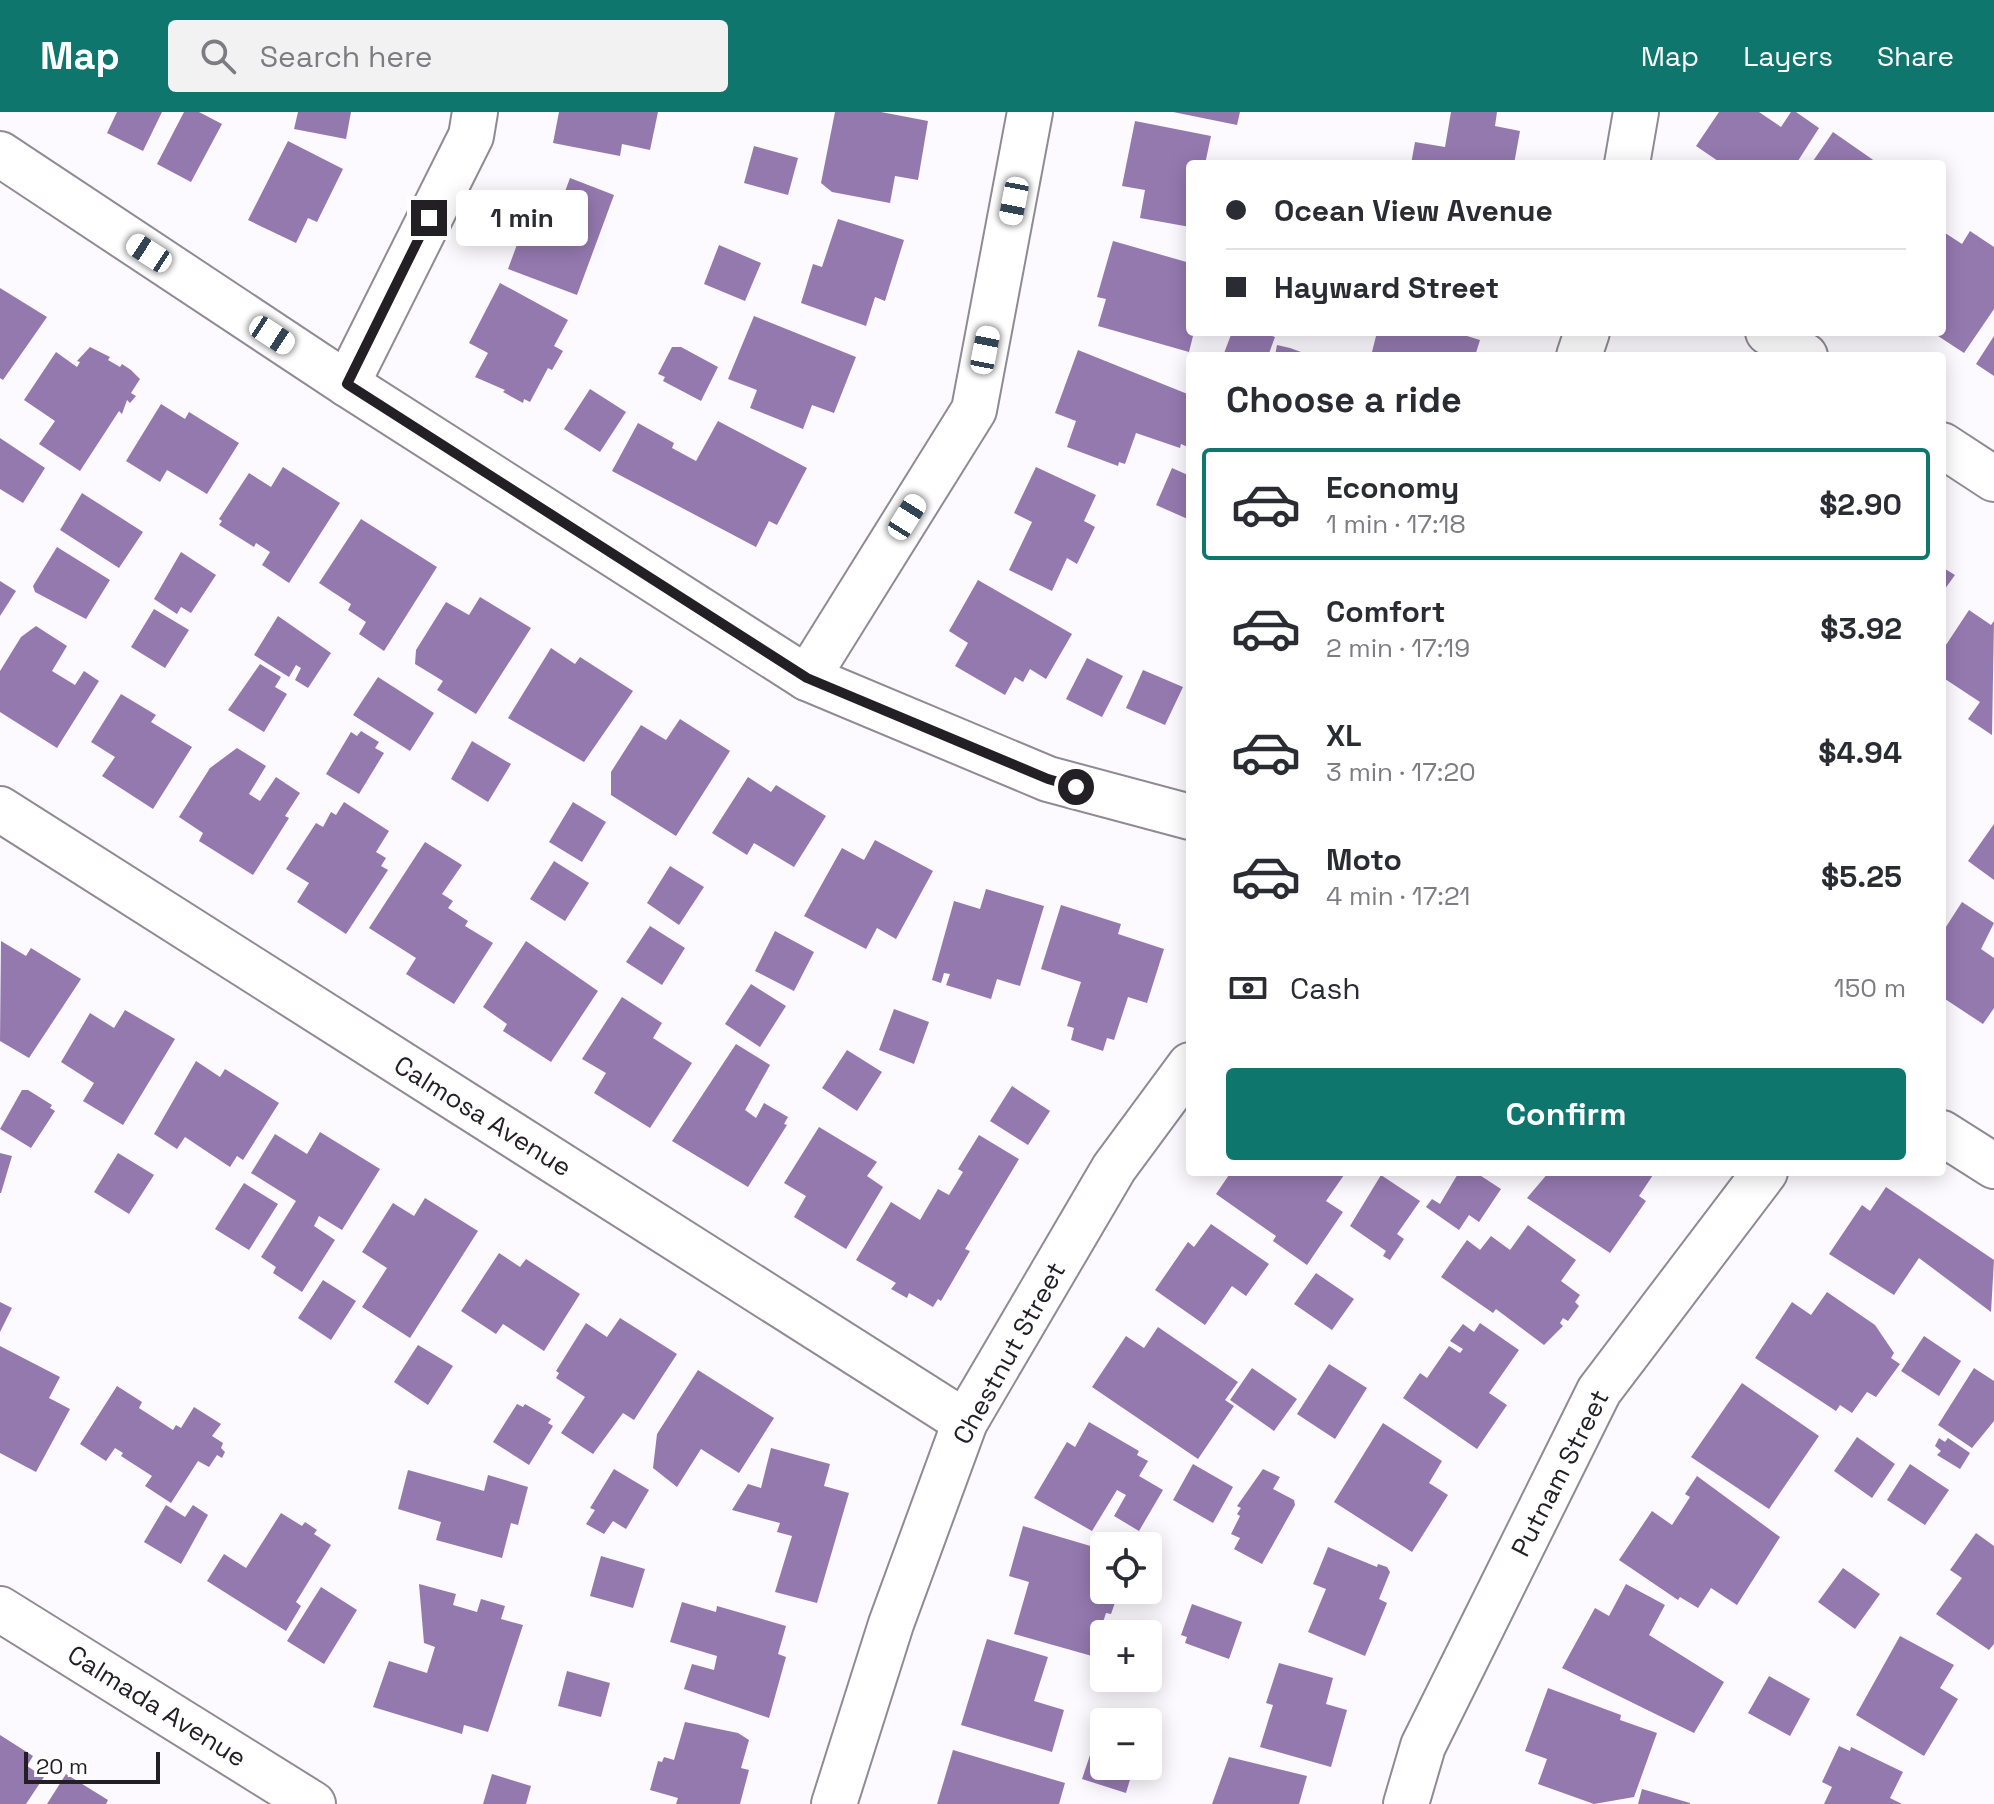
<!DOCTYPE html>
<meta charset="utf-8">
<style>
:root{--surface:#fff;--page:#f2f2f3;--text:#2b2b33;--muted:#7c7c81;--line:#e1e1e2;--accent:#0f766e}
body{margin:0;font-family:"Space Grotesk",sans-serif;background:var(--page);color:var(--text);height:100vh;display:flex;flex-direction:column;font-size:30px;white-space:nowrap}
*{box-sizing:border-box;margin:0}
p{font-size:26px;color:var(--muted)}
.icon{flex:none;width:44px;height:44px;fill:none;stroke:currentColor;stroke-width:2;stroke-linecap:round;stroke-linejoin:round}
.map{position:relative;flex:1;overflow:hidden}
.sheet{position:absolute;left:1186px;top:240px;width:760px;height:824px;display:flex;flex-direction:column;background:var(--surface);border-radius:8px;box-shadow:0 4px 20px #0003}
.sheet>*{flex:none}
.hud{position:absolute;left:1186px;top:48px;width:760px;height:176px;border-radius:8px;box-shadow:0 4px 20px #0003;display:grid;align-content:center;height:176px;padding:0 40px;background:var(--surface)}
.fabs{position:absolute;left:1090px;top:1420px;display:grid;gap:16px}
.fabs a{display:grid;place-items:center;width:72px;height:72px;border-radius:8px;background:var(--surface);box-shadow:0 4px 20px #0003;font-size:40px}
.scale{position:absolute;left:24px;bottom:20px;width:136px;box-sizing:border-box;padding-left:8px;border:4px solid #232025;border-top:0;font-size:22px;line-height:28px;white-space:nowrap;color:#232025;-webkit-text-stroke:6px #fff;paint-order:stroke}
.end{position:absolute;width:36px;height:36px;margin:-18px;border:10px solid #232025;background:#fff;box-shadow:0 0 0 4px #fff}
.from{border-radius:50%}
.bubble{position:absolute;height:56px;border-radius:8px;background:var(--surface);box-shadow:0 4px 20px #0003;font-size:26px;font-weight:600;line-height:56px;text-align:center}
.car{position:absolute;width:24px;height:48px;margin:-24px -12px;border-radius:10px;box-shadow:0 0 6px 2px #0007;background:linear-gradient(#fff 24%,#345 0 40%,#fff 0 76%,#345 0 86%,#fff 0)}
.hud b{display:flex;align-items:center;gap:28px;height:76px;font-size:30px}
.hud b+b{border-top:2px solid var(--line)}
.hud i{width:20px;height:20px;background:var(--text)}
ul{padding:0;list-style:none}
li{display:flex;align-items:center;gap:24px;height:112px;margin:0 16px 12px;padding:0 24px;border:4px solid transparent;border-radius:8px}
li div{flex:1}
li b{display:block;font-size:30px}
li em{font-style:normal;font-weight:600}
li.current{border-color:var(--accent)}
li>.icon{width:72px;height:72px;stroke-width:1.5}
h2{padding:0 40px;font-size:36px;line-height:96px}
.pay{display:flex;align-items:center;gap:20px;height:88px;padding:0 40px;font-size:30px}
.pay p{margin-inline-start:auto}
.primary-button{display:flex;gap:16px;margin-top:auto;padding:16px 40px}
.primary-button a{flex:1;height:92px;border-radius:8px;background:var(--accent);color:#fff;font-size:32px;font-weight:600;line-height:92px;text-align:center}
header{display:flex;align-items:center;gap:48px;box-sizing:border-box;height:112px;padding:0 40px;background:var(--accent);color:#fff}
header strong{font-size:38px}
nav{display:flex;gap:44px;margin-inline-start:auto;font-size:28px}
.search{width:560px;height:72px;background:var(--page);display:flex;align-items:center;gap:20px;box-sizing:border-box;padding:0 28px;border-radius:8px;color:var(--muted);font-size:30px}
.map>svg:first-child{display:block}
.building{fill:#9479af}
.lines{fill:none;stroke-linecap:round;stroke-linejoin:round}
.minor-casing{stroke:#8f8a95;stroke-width:48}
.minor{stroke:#fff;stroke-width:44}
.route{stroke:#232025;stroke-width:10}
.labels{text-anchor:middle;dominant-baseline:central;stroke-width:6;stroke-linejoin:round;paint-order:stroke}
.street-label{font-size:26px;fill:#232025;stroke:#fff}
</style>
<header>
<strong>Map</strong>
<div class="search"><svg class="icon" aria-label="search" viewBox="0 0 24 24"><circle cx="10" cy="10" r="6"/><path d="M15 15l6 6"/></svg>Search here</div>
<nav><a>Map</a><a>Layers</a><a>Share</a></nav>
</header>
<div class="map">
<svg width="1994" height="1692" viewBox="0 0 1994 1692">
<rect width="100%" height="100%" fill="#fcf9ff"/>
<g class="building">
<path d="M117 0H162L143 39 107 21Z"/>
<path d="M184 0H199L222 12 191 70 157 52Z"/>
<path d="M298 0H351L346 27 294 17Z"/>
<path d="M559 0H658L650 38 622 32 620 44 553 31Z"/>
<path d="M835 0H881L928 9 918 68 895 64 890 91 832 80 821 71Z"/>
<path d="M1173 0H1240L1237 13Z"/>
<path d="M1451 0H1497L1495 14 1520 19 1514 52H1411L1415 30 1445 35Z"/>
<path d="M1719 0H1759L1781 15 1791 0H1796L1819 16 1796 52H1716L1718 49 1696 34Z"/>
<path d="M1135 9 1211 24 1205 52H1190V115L1140 106 1145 78 1122 74Z"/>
<path d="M1833 20 1879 52H1811Z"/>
<path d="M288 29 343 57 317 110 308 106 296 131 248 108Z"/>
<path d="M754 34 798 46 788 83 744 71Z"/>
<path d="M570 66 614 83 577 183 508 157 532 92 557 101Z"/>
<path d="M838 107 904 128 885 189 875 185 866 214 801 191 813 152 822 155Z"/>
<path d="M1942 119 1962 132 1970 119 1994 135V197L1964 241 1932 220H1942Z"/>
<path d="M1113 129 1190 151V220H1194L1189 240 1098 214 1106 187 1097 185Z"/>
<path d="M719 133 761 151 745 189 704 172Z"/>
<path d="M500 171 568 208 554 234 563 239 552 258 548 256 530 290 524 287 523 291 503 280 505 278 475 265 488 241 469 231Z"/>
<path d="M0 176 47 205 3 268 0 266Z"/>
<path d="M754 204 856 245 834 301 812 293 803 317 750 296 757 278 728 267Z"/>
<path d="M1232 220H1260L1275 225 1268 244H1223Z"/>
<path d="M1377 220H1454L1480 228 1475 244H1371Z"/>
<path d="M1994 224V264L1976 252Z"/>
<path d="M1277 233 1290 236 1312 244H1275Z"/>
<path d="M90 235 110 245 108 248 120 255 122 252 131 258 140 267 131 281 136 284 130 291 127 288 122 302 119 299 80 359 39 332 55 309 24 288 56 240 77 255 80 250 77 249Z"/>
<path d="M672 235H681L718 255 701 289 663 269 665 265 658 262Z"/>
<path d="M1078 238 1190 283V336L1181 332 1180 336 1136 321 1125 352 1119 350 1118 354 1067 335 1076 309 1055 301Z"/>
<path d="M590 277 626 300 600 340 564 317Z"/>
<path d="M161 292 185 307 189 300 239 331 207 382 167 358 160 370 126 349Z"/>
<path d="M718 309 807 356 777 413 769 409 756 435 612 359 638 311 674 331 672 336 696 349Z"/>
<path d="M0 326 45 356 23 391 0 377Z"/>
<path d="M283 355 340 391 289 471 262 453 270 440 256 431 254 435 219 413 222 409 219 407 249 361 271 375Z"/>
<path d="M1036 355 1096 383 1084 409 1095 415 1077 452 1067 446 1052 479 1009 458 1032 410 1014 401Z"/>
<path d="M1172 356 1190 364V408L1156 393Z"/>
<path d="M82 381 143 420 119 456 60 418Z"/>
<path d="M361 407 437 455 384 539 359 522 366 510 348 498 351 492 319 471Z"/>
<path d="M57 435 110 468 86 507 35 480 33 474Z"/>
<path d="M181 440 216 463 191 501 181 495 177 502 154 487Z"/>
<path d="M1942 455 1955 463 1942 481Z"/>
<path d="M978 468 1072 522 1046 567 1030 557 1023 570 1015 565 1005 583 955 554 968 531 949 519Z"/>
<path d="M0 469 16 479 0 504Z"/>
<path d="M480 485 531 516 476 602 437 578 443 569 415 552 416 538 446 490 469 503Z"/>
<path d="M154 497 189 518 165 556 131 535Z"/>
<path d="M1969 498 1991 513 1994 509 1992 623 1968 607 1980 590 1942 565V539Z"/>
<path d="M278 504 331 541 308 576 295 568 301 556 296 553 289 565 254 543Z"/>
<path d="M36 514 67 534 52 559 75 573 84 559 99 569 57 636 0 600V559L21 525Z"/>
<path d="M551 536 575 552 580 545 633 579 584 650 508 606Z"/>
<path d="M1087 546 1123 564 1102 605 1066 587Z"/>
<path d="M260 552 281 565 275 575 287 582 264 620 228 598Z"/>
<path d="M1143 558 1183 575 1165 613 1126 596Z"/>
<path d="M378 565 434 601 410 639 353 603Z"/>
<path d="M121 582 156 603 151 610 192 635 153 697 102 664 115 645 91 630Z"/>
<path d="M680 607 730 639 676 724 611 683V660L641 613 666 628Z"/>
<path d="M361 619 379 630 375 636 384 641 359 682 326 662 351 620 357 624Z"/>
<path d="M472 629 511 652 488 690 451 667Z"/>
<path d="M237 636 266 654 249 682 260 689 276 665 300 681 285 704 289 706 253 763 199 729 203 721 179 705 210 656Z"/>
<path d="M748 665 771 680 776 673 826 704 794 755 754 731 747 743 712 721Z"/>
<path d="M344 690 389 719 376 740 386 746 381 754 388 758 346 822 297 790 309 771 286 757 316 711 323 715 331 700 336 703Z"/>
<path d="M573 690 606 710 582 750 549 730Z"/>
<path d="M1994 712V768L1968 749Z"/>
<path d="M875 728 933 759 896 827 877 816 866 837 804 804 842 736 864 748Z"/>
<path d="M425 730 462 753 442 782 453 789 448 796 468 809 465 814 493 831 454 892 406 862 416 846 369 816Z"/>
<path d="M554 749 589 771 565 809 530 787Z"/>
<path d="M670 754 704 775 679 813 647 791Z"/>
<path d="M986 777 1044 794 1020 874 997 867 991 887 946 873 950 862 944 861 941 871 932 868 954 789 980 797Z"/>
<path d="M1962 790 1994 811 1981 837 1994 846V896L1983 912 1942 885V821Z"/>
<path d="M1061 793 1121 812 1118 822 1164 837 1147 891 1128 885 1114 928 1107 926 1103 939 1071 928 1074 916 1067 914 1081 870 1041 857Z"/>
<path d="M650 814 685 836 662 873 626 850Z"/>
<path d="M775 819 814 840 794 879 755 859Z"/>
<path d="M1 829 26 844 31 836 81 867 29 946 0 929Z"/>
<path d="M526 829 598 879 551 950 503 919 507 912 483 895Z"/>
<path d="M751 872 786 894 760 935 725 912Z"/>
<path d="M622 885 662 911 653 926 692 951 650 1016 594 981 606 961 582 947Z"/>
<path d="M894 897 929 910 914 952 879 938Z"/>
<path d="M125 898 175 927 123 1013 83 989 94 971 61 950 90 901 114 916Z"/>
<path d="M736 932 770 953 745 998 756 1006 764 991 788 1005 784 1012 787 1013 748 1075 672 1029Z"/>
<path d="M847 938 882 960 857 999 822 976Z"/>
<path d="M196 949 220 965 225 957 279 991 243 1048 237 1044 230 1055 185 1025 177 1037 154 1022Z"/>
<path d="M1012 974 1050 999 1028 1033 990 1009Z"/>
<path d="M22 978H28L52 993 50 996 55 999 31 1036 0 1017Z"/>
<path d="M819 1015 877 1050 867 1064 883 1075 846 1137 794 1105 806 1084 784 1071Z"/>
<path d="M320 1020 380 1057 342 1118 319 1104 314 1114 335 1128 302 1180 273 1161 276 1155 261 1145 296 1089 251 1061 275 1022 307 1042Z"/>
<path d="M979 1023 1019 1047 965 1137 970 1139 941 1189 938 1187 933 1195 909 1181 907 1186 891 1177 896 1171 856 1148 891 1090 920 1108 938 1077 949 1083 963 1060 958 1057Z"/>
<path d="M0 1041 12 1044 1 1081H0Z"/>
<path d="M118 1041 154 1063 129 1102 94 1080Z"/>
<path d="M1231 1060 1344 1063 1326 1089 1343 1100 1307 1153 1273 1129 1276 1124 1216 1082Z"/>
<path d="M1459 1060H1475L1501 1077 1479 1110 1469 1103 1459 1118 1426 1095 1432 1087 1440 1092Z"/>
<path d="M1549 1060H1655L1639 1084 1646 1089 1610 1141 1527 1086Z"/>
<path d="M1381 1063 1420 1089 1397 1122 1404 1127 1390 1148 1383 1144 1386 1139 1350 1114Z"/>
<path d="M244 1071 278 1092 249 1138 215 1117Z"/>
<path d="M1886 1075 1994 1148 1991 1200 1919 1146 1894 1183 1829 1142 1862 1093 1870 1099Z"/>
<path d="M425 1086 478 1119 410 1226 362 1195 387 1156 362 1140 393 1091 414 1104Z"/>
<path d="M1211 1112 1269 1152 1246 1184 1232 1174 1205 1213 1155 1178 1188 1130 1194 1135Z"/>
<path d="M1528 1113 1576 1148 1561 1169 1580 1183 1575 1190 1579 1194 1568 1209 1563 1206 1560 1211 1563 1214 1544 1233 1496 1197 1493 1201 1441 1165 1467 1128 1480 1138 1491 1124 1510 1138Z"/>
<path d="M499 1141 520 1155 526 1147 580 1182 544 1239 503 1212 496 1222 461 1199Z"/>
<path d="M1316 1161 1354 1187 1332 1218 1294 1192Z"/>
<path d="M323 1168 356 1189 331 1228 298 1206Z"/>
<path d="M1827 1180 1875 1213 1894 1241 1891 1246 1900 1252 1876 1285 1867 1280 1852 1301 1840 1293 1836 1299 1755 1246 1792 1190 1811 1203Z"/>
<path d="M0 1190 12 1196 0 1220Z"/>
<path d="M620 1206 677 1242 634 1308 623 1301 593 1342 561 1321 585 1285 556 1266 559 1261 556 1259 586 1211 607 1225Z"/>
<path d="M1480 1211 1519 1238 1489 1281 1507 1293 1477 1337 1403 1286 1420 1261 1427 1266 1449 1234 1460 1241 1463 1237 1450 1229 1463 1212 1474 1220Z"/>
<path d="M1158 1215 1238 1270 1225 1288 1234 1294 1198 1347 1092 1275 1126 1224 1144 1236Z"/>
<path d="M1924 1224 1961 1249 1939 1284 1901 1259Z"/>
<path d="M418 1233 453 1254 428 1293 394 1270Z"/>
<path d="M0 1234 60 1265 49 1286 70 1297 36 1360 0 1341Z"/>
<path d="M1329 1252 1367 1276 1335 1327 1297 1302Z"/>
<path d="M1252 1256 1297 1287 1274 1319 1230 1288Z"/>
<path d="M1974 1256 1994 1269V1309L1972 1336 1938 1313Z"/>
<path d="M698 1258 774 1306 739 1361 701 1337 677 1375 653 1356 657 1322Z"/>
<path d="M1742 1271 1819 1324 1769 1397 1691 1345Z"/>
<path d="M117 1274 142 1290 139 1296 173 1318 176 1313 181 1316 194 1295 221 1312 212 1324 223 1331 221 1336 225 1340 222 1346 217 1343 209 1355 198 1349 171 1391 145 1374 152 1364 121 1344 123 1341 115 1336 106 1349 80 1332Z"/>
<path d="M517 1292 523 1295 525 1292 551 1307 548 1311 553 1314 529 1353 493 1330Z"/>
<path d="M1089 1310 1139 1339 1137 1343 1148 1349 1139 1364 1163 1378 1139 1419 1114 1404 1126 1383 1117 1378 1092 1419 1034 1386 1067 1330 1075 1335Z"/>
<path d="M1383 1311 1442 1349 1429 1371 1448 1383 1412 1440 1334 1390Z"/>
<path d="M1857 1325 1895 1352 1872 1386 1834 1359Z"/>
<path d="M1939 1326 1945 1330 1948 1326 1970 1341 1960 1357 1937 1343 1941 1339 1935 1334Z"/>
<path d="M771 1336 830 1352 824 1374 849 1381 817 1491 775 1480 792 1424 777 1420 780 1411 732 1398 748 1372 761 1376Z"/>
<path d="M1193 1352 1233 1375 1213 1411 1173 1388Z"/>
<path d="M1910 1352 1949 1378 1925 1413 1887 1388Z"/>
<path d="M614 1357 649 1378 626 1417 613 1409 604 1422 586 1412 595 1398 590 1396Z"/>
<path d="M1263 1357 1280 1365 1273 1377 1294 1388 1295 1393 1262 1452 1234 1437 1240 1426 1231 1422 1240 1404 1237 1402 1241 1396 1237 1394Z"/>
<path d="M408 1358 484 1379 488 1363 528 1375 518 1413 511 1411 502 1446 436 1428 441 1410 398 1397Z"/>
<path d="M1697 1364 1780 1425 1737 1493 1711 1476 1698 1496 1680 1485 1678 1488 1619 1448 1652 1399 1672 1413 1690 1385 1685 1382Z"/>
<path d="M166 1393 185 1405 193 1393 208 1403 181 1452 144 1430Z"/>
<path d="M281 1401 302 1414 305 1410 317 1418 314 1422 331 1433 296 1490 301 1494 286 1519 207 1469 224 1442 246 1456Z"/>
<path d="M1023 1414 1104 1438V1478H1148V1453L1156 1456 1145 1490 1118 1482 1111 1502 1106 1501 1092 1544 1014 1522 1029 1470 1009 1464Z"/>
<path d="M1976 1421 1994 1434V1532L1989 1538 1936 1502 1962 1466 1950 1458Z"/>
<path d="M1328 1435 1377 1455 1378 1452 1387 1455 1390 1460 1379 1487 1387 1491 1365 1544 1308 1520 1326 1477 1313 1472Z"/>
<path d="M601 1444 645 1457 633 1496 590 1484Z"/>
<path d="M1843 1456 1880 1482 1855 1517 1818 1490Z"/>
<path d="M419 1472 456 1482 453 1493 477 1500 481 1487 505 1494 501 1507 523 1513 488 1620 464 1613 462 1622 373 1595 389 1549 427 1561 435 1535 424 1531Z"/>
<path d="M1626 1472 1665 1493 1649 1523 1724 1570 1694 1621 1562 1556 1595 1496 1609 1504Z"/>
<path d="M321 1475 357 1498 324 1552 287 1529Z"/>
<path d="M682 1490 716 1500 717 1494 786 1514 778 1542 786 1545 769 1606 684 1577 692 1552 714 1558 717 1544 670 1530Z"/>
<path d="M1192 1492 1242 1510 1229 1547 1185 1531 1187 1525 1181 1523Z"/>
<path d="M1900 1524 1954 1553 1940 1576 1958 1587 1924 1644 1856 1603Z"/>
<path d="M987 1527 1048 1545 1034 1589 1064 1598 1052 1640 961 1613Z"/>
<path d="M1279 1551 1333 1566 1326 1592 1347 1598 1331 1655 1260 1635 1273 1593 1266 1591Z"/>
<path d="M567 1559 610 1571 601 1605 558 1594Z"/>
<path d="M1769 1564 1810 1587 1790 1624 1748 1601Z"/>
<path d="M1548 1576 1621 1603 1620 1608 1657 1621 1634 1685 1594 1692 1538 1672 1547 1647 1525 1639Z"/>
<path d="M685 1610 738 1621 749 1628 741 1656 749 1658 740 1692H676L678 1686 650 1678 658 1649 662 1650 664 1645 674 1648Z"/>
<path d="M1097 1622 1104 1623V1654H1134L1126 1681 1082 1667Z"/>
<path d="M0 1623 33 1644 27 1654 44 1665 26 1692H0Z"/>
<path d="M1839 1634 1850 1639 1851 1635 1903 1660 1890 1686 1902 1692H1824L1832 1675 1822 1670Z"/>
<path d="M953 1638 1065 1671 1059 1692H937Z"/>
<path d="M1229 1645 1307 1664 1299 1692H1212Z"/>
<path d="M66 1662 108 1688 106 1692H47Z"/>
<path d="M492 1662 531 1674 526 1692H483Z"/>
<path d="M1642 1677 1690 1691V1692H1638Z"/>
</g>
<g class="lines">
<g class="minor-casing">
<g id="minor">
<path d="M0 42 347 272 807 566 1048 667 1190 705"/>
<path d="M1627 52 1636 0"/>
<path d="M1768 220 1805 244"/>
<path d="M1579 244 1587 220"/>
<path d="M347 272 471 24 475 0"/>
<path d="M1942 333 1994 367"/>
<path d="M807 566 974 298 1030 0"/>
<path d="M0 697 965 1310"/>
<path d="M1942 1021 1994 1054"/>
<path d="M0 1497 313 1692"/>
<path d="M834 1692 891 1512 965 1310 1114 1056 1190 953"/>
<path d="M1406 1692 1423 1634 1599 1279 1765 1060"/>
</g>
</g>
<use href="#minor" class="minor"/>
</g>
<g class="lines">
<path class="route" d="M429 106 347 272 807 566 1048 667 1076 675"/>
</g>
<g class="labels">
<g class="street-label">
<text transform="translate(483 1004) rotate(32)">Calmosa Avenue</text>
<text transform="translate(1009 1241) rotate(-61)">Chestnut Street</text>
<text transform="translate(1560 1361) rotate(-63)">Putnam Street</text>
<text transform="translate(157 1594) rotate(32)">Calmada Avenue</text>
</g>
</g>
</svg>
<div class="fabs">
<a><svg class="icon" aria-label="locate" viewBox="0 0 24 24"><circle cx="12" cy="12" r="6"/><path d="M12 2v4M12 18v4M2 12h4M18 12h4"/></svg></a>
<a>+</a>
<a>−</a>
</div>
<div class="scale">20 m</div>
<i class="end from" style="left:1076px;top:675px"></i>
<i class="end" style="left:429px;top:106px"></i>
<div class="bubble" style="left:456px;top:78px;width:132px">1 min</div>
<i class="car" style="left:1014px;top:89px;rotate:191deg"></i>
<i class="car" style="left:149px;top:141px;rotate:303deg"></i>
<i class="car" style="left:272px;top:223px;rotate:123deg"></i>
<i class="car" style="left:985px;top:238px;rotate:11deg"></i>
<i class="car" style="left:907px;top:405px;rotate:32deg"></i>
<div class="hud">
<b><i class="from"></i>Ocean View Avenue</b>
<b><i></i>Hayward Street</b>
</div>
<section class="sheet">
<h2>Choose a ride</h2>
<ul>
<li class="current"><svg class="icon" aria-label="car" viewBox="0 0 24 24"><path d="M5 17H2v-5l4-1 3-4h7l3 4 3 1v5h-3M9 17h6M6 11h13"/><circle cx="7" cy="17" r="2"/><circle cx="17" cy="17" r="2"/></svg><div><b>Economy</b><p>1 min · 17:18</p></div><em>$2.90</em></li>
<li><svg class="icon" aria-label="car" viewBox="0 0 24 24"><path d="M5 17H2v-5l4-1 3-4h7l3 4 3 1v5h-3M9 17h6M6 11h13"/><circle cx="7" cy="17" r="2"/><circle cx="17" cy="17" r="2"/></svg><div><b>Comfort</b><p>2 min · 17:19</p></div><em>$3.92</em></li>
<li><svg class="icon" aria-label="car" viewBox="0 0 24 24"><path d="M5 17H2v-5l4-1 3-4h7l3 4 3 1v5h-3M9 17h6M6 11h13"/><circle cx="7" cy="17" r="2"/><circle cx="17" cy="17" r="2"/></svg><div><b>XL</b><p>3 min · 17:20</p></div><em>$4.94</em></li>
<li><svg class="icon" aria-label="car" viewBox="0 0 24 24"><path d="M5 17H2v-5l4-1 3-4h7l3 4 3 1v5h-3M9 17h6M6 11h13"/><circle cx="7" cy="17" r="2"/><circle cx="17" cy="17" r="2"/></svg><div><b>Moto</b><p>4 min · 17:21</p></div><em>$5.25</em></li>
</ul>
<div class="pay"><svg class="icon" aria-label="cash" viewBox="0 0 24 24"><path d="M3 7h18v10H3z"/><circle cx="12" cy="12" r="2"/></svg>Cash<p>150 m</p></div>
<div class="primary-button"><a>Confirm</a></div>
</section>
</div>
